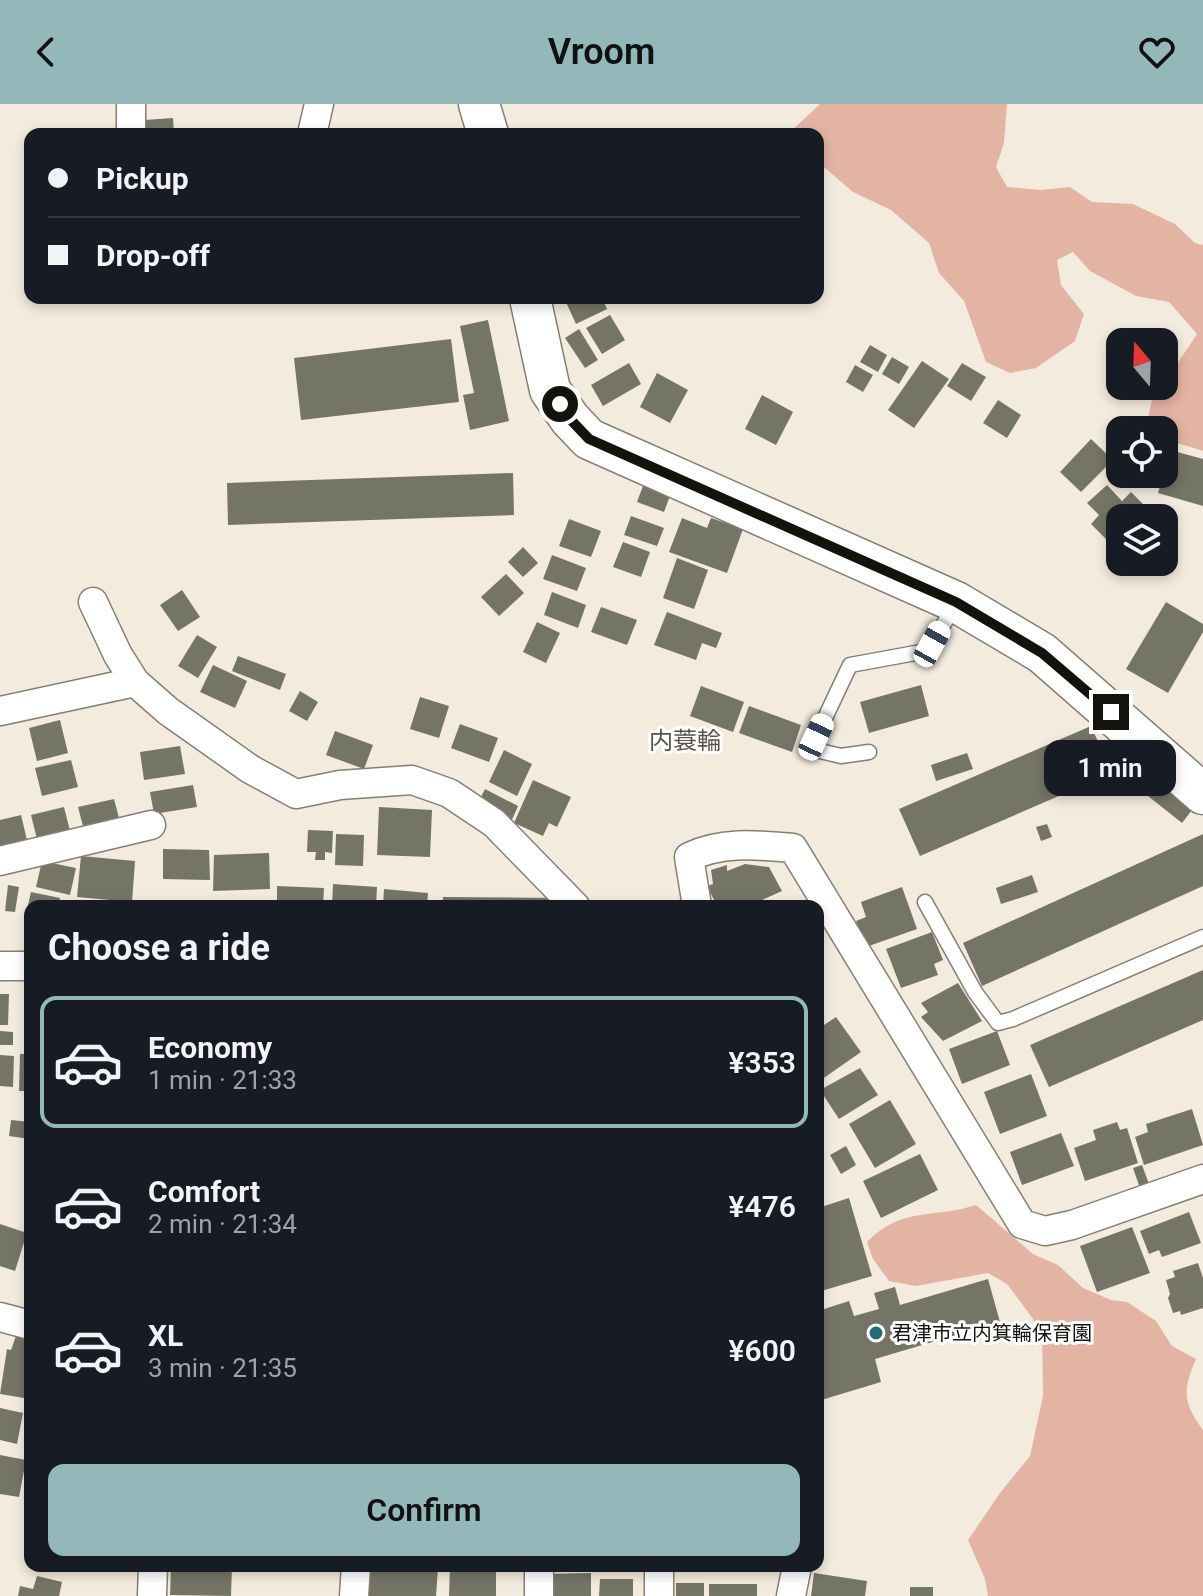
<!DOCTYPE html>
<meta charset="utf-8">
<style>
:root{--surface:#171b24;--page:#242831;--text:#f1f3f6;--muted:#9ea1a6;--line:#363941;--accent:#94b7ba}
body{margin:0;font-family:Roboto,"Noto Sans JP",sans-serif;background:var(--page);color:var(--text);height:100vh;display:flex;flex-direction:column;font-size:30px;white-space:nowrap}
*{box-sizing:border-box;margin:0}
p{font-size:26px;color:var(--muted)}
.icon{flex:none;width:44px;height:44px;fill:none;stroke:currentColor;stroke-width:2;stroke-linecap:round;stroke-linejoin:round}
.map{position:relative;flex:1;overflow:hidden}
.details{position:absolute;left:24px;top:796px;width:800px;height:672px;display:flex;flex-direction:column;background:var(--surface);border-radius:16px;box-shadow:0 4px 12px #0003}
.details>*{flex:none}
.top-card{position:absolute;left:24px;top:24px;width:800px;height:176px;border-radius:16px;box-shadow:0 4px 12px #0003;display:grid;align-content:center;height:176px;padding:0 24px;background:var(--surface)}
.needle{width:52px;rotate:341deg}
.buttons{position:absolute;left:1106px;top:224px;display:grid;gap:16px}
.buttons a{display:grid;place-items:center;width:72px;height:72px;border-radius:16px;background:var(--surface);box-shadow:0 4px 12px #0003;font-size:40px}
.end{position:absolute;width:36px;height:36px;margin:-18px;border:10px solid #14120d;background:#fff;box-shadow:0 0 0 4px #fff}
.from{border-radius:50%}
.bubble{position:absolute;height:56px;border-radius:16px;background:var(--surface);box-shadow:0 4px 12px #0003;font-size:26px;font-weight:600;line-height:56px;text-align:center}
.car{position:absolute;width:24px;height:48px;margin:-24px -12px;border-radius:10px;box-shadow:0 0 6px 2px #0007;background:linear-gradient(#fff 24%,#345 0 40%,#fff 0 76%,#345 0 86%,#fff 0)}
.top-card b{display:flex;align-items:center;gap:28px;height:76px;font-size:30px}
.top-card b+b{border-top:2px solid var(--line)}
.top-card i{width:20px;height:20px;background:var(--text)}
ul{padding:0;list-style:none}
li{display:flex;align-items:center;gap:24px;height:132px;margin:0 16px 12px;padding:0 8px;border:4px solid transparent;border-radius:16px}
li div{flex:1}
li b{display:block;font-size:30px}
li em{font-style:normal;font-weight:600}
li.active{border-color:var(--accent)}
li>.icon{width:72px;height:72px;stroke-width:1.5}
h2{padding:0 24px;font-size:36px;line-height:96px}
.action{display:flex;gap:16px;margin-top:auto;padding:16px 24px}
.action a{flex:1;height:92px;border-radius:16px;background:var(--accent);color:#111;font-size:32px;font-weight:600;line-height:92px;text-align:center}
header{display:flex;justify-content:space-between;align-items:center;height:104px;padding:0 24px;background:var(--accent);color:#111;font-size:36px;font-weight:600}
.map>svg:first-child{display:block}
.green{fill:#e3b4a4}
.building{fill:#757567}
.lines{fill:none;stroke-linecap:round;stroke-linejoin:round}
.lane-casing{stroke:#857f72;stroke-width:17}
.street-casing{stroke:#857f72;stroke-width:31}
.secondary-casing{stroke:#857f72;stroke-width:43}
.lane{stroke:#fff;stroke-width:14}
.street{stroke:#fff;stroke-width:28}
.secondary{stroke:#fff;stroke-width:40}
.route{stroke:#14120d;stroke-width:10}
.poi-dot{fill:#226d70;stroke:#fff;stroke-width:3}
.labels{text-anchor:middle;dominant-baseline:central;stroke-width:6;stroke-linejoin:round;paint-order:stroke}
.poi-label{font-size:20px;fill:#14120d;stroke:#fff;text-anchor:start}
.quarter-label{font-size:24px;fill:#5a5448;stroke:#fff}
</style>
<header><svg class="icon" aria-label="back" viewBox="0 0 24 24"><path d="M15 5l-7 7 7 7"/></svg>Vroom<svg class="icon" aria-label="heart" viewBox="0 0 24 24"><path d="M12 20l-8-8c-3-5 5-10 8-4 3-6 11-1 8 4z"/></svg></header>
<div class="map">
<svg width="1203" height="1492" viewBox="0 0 1203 1492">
<rect width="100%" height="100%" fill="#f3ecde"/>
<g class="green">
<path d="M820 0H1007L1004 39 996 63 1007 83 1041 86 1070 83 1092 98 1133 100 1175 120 1195 139 1203 141V347L1164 335V326H1146L1151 299 1197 230 1169 198 1136 192 1090 167 1073 148 1057 156 1061 181 1084 210 1075 237 1036 264 1010 269 986 258 964 197 939 169 929 139 891 106 853 88 825 64 818 65V30H788Z"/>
<path d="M976 1101 1033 1150 1058 1161 1083 1184 1111 1196 1127 1198 1156 1217 1172 1242 1196 1255C1183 1286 1182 1297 1203 1326V1492H988L985 1475 968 1436 1000 1389 1030 1352 1043 1292 1042 1227 1007 1180 988 1169 916 1182 889 1177 873 1155 867 1138C902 1102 933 1115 976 1101Z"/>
</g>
<g class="building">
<path d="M173 14 174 30H144V16Z"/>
<path d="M564 194H602L607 205 576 220Z"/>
<path d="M610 211 625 236 602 250 586 224Z"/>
<path d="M488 216 509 317 470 326 463 291 474 289 460 222Z"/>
<path d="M579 225 598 256 585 264 565 234Z"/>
<path d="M451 235 459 298 301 316 294 254Z"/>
<path d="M870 241 887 251 878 268 860 258Z"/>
<path d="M892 253 909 263 899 280 882 270Z"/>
<path d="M922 257 949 275 914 324 888 306Z"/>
<path d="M629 259 641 280 603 302 591 281Z"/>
<path d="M962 259 986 273 971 297 947 282Z"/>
<path d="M855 261 873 271 863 288 846 278Z"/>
<path d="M657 269 688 286 670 319 640 303Z"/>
<path d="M762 291 793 308 776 341 745 325Z"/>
<path d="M998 296 1021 311 1007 334 983 319Z"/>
<path d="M1091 335 1113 356 1081 388 1060 368Z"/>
<path d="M1170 346 1203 355V402L1158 389Z"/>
<path d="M513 369 514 411 228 421 227 379Z"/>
<path d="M644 379 671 389 664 408 637 398Z"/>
<path d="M1107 381 1122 397 1131 388 1157 414H1120V449L1091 420 1099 411 1087 399Z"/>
<path d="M631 412 664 424 657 442 624 431Z"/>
<path d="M682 414 707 424 711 414 743 425 727 469 669 448Z"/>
<path d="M569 415 601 427 591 453 559 442Z"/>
<path d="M623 438 650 448 641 473 613 463Z"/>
<path d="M523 443 538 459 523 473 508 458Z"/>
<path d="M552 451 586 464 577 487 543 475Z"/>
<path d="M677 454 708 466 694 505 663 494Z"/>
<path d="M506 470 524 489 499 512 481 493Z"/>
<path d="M182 486 200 513 178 527 160 501Z"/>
<path d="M552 488 586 501 578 524 544 511Z"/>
<path d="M1166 498 1203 520V528L1168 589 1126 565Z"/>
<path d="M601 503 637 516 627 541 591 528Z"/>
<path d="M667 508 722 529 716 544 702 539 696 556 654 541Z"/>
<path d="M537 518 560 529 546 559 523 548Z"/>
<path d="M197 531 217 543 198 574 178 562Z"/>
<path d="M238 552 286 570 280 586 232 567Z"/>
<path d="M213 561 247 577 235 604 200 588Z"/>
<path d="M921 581 929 612 869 629 860 598Z"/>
<path d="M701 582 744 598 733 628 690 612Z"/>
<path d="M300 587 318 598 307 617 289 607Z"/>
<path d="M420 593 449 602 439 634 410 625Z"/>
<path d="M749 602 801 621 792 648 739 629Z"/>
<path d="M60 616 68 649 37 657 29 624Z"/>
<path d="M460 620 498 634 489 658 451 644Z"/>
<path d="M1091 622 1112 669 920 752 899 705Z"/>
<path d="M335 627 373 641 364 665 326 651Z"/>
<path d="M180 642 185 670 144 676 140 648Z"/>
<path d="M504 646 532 660 517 692 489 678Z"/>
<path d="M967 649 973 665 936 677 931 661Z"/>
<path d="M71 656 78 683 42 692 35 664Z"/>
<path d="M533 676 571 693 557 723 549 719 543 732 514 719Z"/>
<path d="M1162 676 1195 702 1182 719 1148 692Z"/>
<path d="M193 681 197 703 154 710 150 688Z"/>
<path d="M485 685 518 702 511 718 477 701Z"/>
<path d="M114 695 119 714 83 722 78 703Z"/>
<path d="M64 703 70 727 37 735 31 711Z"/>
<path d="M379 703 432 706 430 753 377 751Z"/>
<path d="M21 711 27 736 0 742V716Z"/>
<path d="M1047 720 1052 733 1041 737 1036 723Z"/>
<path d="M308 726 333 727 332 749 325 748V756H315L316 748H307Z"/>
<path d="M336 730 364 731 363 762 335 761Z"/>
<path d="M1203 730V782L982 882 963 839Z"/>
<path d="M163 745 209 746 210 776 163 775Z"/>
<path d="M269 749 270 785 213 787 214 751Z"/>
<path d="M81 752 135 757 132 798 77 793Z"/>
<path d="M42 757 76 764 70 791 36 783Z"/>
<path d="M745 760 769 763 782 787 749 802H717L707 782 713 780 711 766 727 761V767Z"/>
<path d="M1032 771 1038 788 1001 800 996 784Z"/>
<path d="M333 780 377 783 376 802H332Z"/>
<path d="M8 781 19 783 15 808 5 807Z"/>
<path d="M277 782 324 784 323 802H277Z"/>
<path d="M902 783 917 825 866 843 856 817 866 813 861 798Z"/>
<path d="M384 785 428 789 427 802H383Z"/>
<path d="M31 788 60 794 59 802H30V820L24 819Z"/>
<path d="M443 793 555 794V802H443Z"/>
<path d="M932 828 943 856 934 860 938 871 901 884 886 845Z"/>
<path d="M1203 866V916L1049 983 1030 941Z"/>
<path d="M958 879 982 917 943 937 921 913 928 908 921 899Z"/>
<path d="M0 890H9L8 921H0Z"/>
<path d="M836 913 861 948 818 978V925Z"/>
<path d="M0 927 13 928V941H0Z"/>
<path d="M997 927 1010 961 962 980 949 945Z"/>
<path d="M20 950H30V987H19Z"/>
<path d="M0 951 14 952 13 983 0 982Z"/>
<path d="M860 964 878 991 839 1015 820 986Z"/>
<path d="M1031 970 1047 1012 1000 1030 984 988Z"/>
<path d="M890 996 916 1040 875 1064 849 1020Z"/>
<path d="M1192 1005 1203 1041 1144 1061 1135 1033 1148 1028 1146 1020Z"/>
<path d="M11 1016 30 1018V1035L9 1032Z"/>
<path d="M1117 1018 1120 1026 1127 1024 1138 1059 1085 1077 1074 1044 1096 1036 1093 1026Z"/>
<path d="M1061 1029 1074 1062 1022 1081 1010 1048Z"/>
<path d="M846 1042 856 1061 841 1070 830 1051Z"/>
<path d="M920 1050 938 1086 881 1114 863 1077Z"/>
<path d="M1142 1061 1149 1080 1140 1084 1133 1064Z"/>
<path d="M849 1094 872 1172 818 1188V1104Z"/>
<path d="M1189 1108 1201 1139 1162 1153 1159 1146 1149 1150 1140 1127Z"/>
<path d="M0 1120 27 1129 15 1167 0 1162Z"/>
<path d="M1132 1123 1150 1169 1097 1188 1080 1142Z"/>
<path d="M1198 1159 1203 1174V1204L1181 1211 1180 1207 1173 1209 1168 1194 1170 1190 1166 1176 1175 1173 1173 1167Z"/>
<path d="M988 1175 1000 1218 875 1255 881 1278 818 1297V1207L849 1197 854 1212 879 1205 874 1189 895 1183 900 1201Z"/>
<path d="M17 1229 30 1232V1295L0 1290 7 1245 11 1246Z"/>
<path d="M0 1304 23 1309 17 1340 0 1336Z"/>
<path d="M0 1351 26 1356 19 1393 0 1390Z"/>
<path d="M171 1462H232L231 1492 170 1491Z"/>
<path d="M370 1462 438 1464 436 1492H368Z"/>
<path d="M450 1462H496V1492H449Z"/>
<path d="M591 1469V1492H546V1470Z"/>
<path d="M814 1469 867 1477 865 1492H811Z"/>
<path d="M37 1472 62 1478 59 1492H18L20 1482 33 1485Z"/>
<path d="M600 1475H633V1492H599Z"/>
<rect x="676" y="1479" width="28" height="13"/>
<rect x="709" y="1480" width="48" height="12"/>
<rect x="910" y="1483" width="23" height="9"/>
</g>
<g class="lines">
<g class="lane-casing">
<g id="lane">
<path d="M869 648 841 652 820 647 816 633 850 561 921 548 932 540 956 499"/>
<path d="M925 798 975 888 998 919 1013 915 1203 833"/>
</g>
</g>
<g class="street-casing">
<g id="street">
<path d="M131 0V30"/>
<path d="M312 30 319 0"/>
<path d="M93 498 118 551 135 578 168 607 250 665 296 690 340 681 412 676 449 689 494 719 575 802"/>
<path d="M0 607 135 578"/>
<path d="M0 757 151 721"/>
<path d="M697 802 689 753C722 737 757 741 793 744L1022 1120 1045 1127 1072 1121 1203 1075"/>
<path d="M0 862H30"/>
<path d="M0 1213 30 1221"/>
<path d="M152 1492 153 1462"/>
<path d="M354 1492 356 1462"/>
<path d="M539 1492V1462"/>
<path d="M659 1492V1462"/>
<path d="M791 1492 797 1462"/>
</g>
</g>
<g class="secondary-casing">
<g id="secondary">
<path d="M479 0 488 30"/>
<path d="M530 194 550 286 570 315 589 335 956 498 1042 549 1203 690"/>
</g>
</g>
<use href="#lane" class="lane"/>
<use href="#street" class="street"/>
<use href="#secondary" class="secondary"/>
</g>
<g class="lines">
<path class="route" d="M560 300 570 315 589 335 956 498 1042 549 1111 608"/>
</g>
<circle class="poi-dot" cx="876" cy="1229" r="8"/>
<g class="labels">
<g class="poi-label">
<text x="892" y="1229">君津市立内箕輪保育園</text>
</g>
<g class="quarter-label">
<text x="685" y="637">内蓑輪</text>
</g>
</g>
</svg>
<div class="buttons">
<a><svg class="needle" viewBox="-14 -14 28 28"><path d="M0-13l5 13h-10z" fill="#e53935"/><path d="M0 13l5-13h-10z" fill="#9ea1a6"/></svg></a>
<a><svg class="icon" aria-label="locate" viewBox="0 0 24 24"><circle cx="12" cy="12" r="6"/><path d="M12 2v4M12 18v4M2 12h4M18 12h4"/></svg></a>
<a><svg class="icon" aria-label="layers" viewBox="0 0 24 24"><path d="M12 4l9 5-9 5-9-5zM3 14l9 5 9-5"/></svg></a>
</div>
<i class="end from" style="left:560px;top:300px"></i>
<i class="end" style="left:1111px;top:608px"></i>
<div class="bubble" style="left:1044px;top:636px;width:132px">1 min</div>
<i class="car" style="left:932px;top:540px;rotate:29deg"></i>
<i class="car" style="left:816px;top:633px;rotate:25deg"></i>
<div class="top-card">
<b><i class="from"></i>Pickup</b>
<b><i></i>Drop-off</b>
</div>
<section class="details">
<h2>Choose a ride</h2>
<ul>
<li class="active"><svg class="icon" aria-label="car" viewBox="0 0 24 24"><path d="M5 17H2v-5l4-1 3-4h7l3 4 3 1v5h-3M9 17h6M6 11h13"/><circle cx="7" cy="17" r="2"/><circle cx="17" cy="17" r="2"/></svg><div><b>Economy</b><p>1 min · 21:33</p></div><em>¥353</em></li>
<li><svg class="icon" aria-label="car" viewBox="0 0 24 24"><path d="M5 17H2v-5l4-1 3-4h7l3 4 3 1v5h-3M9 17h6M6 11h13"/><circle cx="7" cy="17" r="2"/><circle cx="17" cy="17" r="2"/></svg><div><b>Comfort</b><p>2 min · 21:34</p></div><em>¥476</em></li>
<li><svg class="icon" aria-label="car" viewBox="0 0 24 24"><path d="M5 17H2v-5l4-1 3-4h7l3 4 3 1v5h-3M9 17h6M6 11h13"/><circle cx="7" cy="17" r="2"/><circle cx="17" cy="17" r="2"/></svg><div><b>XL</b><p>3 min · 21:35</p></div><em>¥600</em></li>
</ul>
<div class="action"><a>Confirm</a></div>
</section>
</div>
